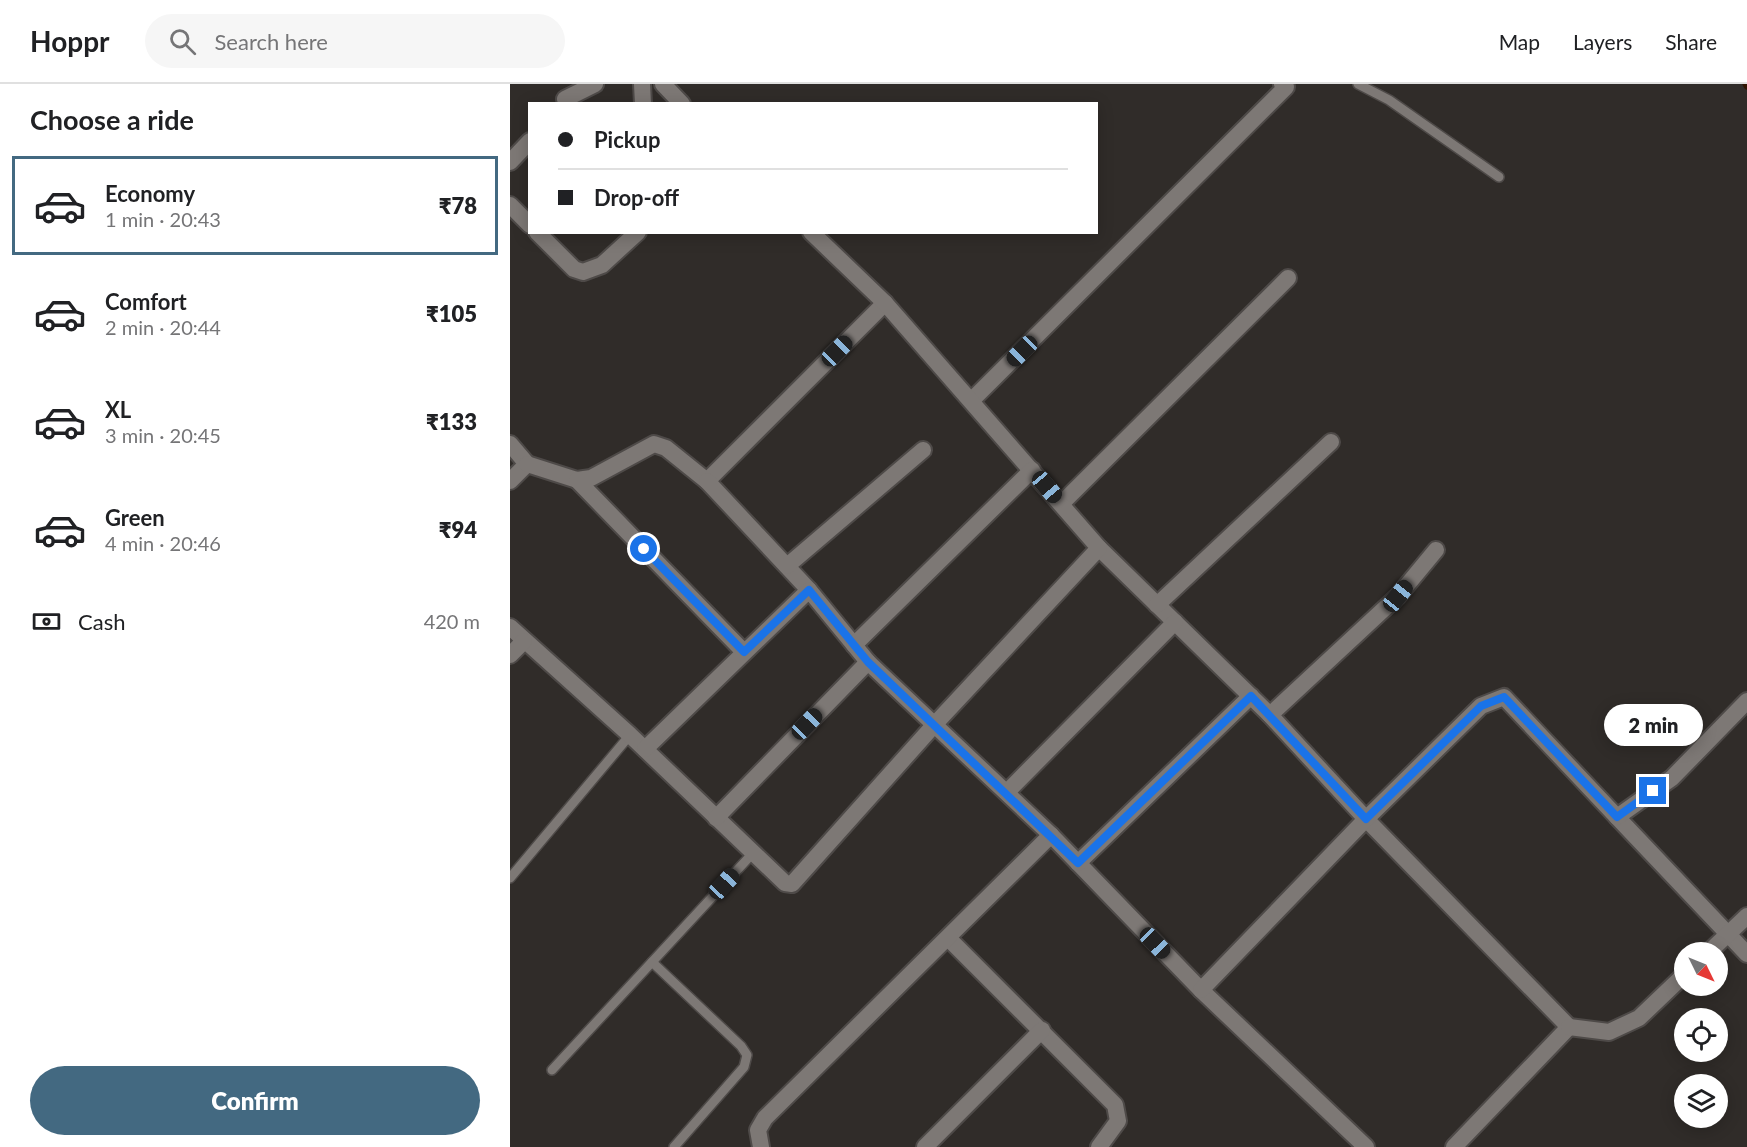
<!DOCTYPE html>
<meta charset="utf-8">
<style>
:root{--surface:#fff;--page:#f6f6f6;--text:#202124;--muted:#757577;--line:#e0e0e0;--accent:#436981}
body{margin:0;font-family:Lato,sans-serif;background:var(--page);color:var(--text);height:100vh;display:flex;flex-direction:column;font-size:22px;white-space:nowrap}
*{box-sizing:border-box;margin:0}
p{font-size:20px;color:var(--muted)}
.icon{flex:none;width:33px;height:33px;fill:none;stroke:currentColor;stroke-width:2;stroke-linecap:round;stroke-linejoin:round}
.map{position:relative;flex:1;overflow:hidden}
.panel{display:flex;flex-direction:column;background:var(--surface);width:510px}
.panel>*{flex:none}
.top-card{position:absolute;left:18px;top:18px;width:570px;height:132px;border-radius:0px;box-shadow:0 3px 15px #0003;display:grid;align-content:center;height:132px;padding:0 30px;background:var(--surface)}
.needle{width:39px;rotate:133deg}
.controls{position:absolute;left:1164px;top:858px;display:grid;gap:12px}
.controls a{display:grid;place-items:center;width:54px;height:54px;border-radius:50%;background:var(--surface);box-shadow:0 3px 15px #0003;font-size:30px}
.end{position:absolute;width:27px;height:27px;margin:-14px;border:8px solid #1a73e8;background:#fff;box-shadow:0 0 0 3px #fff}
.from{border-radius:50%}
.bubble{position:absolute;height:42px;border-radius:21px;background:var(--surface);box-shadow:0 3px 15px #0003;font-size:20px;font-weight:800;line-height:42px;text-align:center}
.car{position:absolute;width:18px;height:36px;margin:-18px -9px;border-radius:8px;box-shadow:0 0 4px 2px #0007;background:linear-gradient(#222 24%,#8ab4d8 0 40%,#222 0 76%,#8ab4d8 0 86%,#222 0)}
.top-card b{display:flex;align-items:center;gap:21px;height:57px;font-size:22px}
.top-card b+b{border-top:2px solid var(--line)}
.top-card i{width:15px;height:15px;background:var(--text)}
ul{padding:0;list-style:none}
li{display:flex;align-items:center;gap:18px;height:99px;margin:0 12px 9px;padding:0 18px;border:3px solid transparent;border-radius:0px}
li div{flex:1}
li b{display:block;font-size:22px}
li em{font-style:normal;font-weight:800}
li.active{border-color:var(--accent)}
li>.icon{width:54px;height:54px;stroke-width:1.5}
h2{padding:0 30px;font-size:27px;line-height:72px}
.pay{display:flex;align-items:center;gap:15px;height:66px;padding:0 30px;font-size:22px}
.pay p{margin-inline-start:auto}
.action{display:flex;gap:12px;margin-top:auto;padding:12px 30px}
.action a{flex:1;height:69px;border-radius:36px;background:var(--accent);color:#fff;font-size:24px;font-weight:800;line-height:69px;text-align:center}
header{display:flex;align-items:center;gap:36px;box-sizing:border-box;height:84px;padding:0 30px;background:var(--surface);border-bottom:2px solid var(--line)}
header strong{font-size:28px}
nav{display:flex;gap:33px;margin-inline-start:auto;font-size:21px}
.search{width:420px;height:54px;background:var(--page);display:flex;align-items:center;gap:15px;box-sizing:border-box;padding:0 21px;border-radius:33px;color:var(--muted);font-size:22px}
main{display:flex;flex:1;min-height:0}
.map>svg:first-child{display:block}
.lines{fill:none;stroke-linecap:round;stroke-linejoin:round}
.stream{stroke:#301400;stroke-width:7}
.service-casing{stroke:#4e4a48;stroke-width:12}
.minor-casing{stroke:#4e4a48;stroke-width:20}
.service{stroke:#7d7875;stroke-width:9}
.minor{stroke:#7d7875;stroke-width:16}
.route{stroke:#1a73e8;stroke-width:8}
</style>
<header>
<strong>Hoppr</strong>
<div class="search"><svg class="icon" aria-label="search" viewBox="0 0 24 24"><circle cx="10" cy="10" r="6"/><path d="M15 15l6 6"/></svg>Search here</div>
<nav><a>Map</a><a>Layers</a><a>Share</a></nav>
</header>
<main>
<section class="panel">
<h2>Choose a ride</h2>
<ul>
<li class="active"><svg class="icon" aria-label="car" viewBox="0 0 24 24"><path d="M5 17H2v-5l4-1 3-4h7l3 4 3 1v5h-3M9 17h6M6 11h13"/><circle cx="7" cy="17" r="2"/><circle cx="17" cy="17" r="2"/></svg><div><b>Economy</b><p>1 min · 20:43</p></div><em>₹78</em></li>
<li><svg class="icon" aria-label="car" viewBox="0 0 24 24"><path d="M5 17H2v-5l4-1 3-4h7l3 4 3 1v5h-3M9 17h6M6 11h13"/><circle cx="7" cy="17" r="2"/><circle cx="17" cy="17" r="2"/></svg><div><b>Comfort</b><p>2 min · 20:44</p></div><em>₹105</em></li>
<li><svg class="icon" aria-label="car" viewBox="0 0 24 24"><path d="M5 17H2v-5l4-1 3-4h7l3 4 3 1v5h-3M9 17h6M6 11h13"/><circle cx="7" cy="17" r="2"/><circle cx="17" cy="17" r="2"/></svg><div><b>XL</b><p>3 min · 20:45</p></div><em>₹133</em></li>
<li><svg class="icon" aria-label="car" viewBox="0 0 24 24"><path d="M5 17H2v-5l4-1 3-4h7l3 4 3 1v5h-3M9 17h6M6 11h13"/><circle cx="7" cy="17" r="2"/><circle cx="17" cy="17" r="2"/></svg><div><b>Green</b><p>4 min · 20:46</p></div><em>₹94</em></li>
</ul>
<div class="pay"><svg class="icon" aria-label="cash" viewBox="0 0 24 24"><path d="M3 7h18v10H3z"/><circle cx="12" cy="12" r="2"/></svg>Cash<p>420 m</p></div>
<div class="action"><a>Confirm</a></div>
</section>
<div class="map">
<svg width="1237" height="1063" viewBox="0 0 1237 1063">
<rect width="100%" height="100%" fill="#302c29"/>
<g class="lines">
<path class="stream" d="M1236 0 1237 2"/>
<g class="service-casing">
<g id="service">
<path d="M848 0 879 16 989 93"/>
<path d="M0 794 120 651"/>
<path d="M142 878 231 962 237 971 234 983 164 1063"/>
<path d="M42 986 243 769"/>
</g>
</g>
<g class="minor-casing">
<g id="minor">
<path d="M132 0 133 20"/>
<path d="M153 0 172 20"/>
<path d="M55 15 85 0"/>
<path d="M0 78 20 57"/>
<path d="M0 121 20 141"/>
<path d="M27 148 64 185 73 188 92 181 128 148"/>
<path d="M462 316 776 3 772 0"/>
<path d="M0 360 17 380 0 397"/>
<path d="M17 380 67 396 81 394 144 360 156 364 197 397 375 219"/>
<path d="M67 396 234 568"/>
<path d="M197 397 299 506 358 578 541 751 691 906 856 1063"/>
<path d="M551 420 778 194"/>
<path d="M589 464 760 631 856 735 1059 943 944 1063"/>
<path d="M277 482 413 366"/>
<path d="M647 521 821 358"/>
<path d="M0 543 120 651 275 799 282 800 425 640 589 464 375 219 301 148"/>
<path d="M344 561 522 386"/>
<path d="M0 571 14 557"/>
<path d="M760 631 888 512 926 466"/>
<path d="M135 665 299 506"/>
<path d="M497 708 665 538"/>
<path d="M1107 733 1237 870"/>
<path d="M206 734 358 578"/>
<path d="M568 779 741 612"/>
<path d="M438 854 605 1021 608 1037 589 1063"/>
<path d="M1199 868 1237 832"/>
<path d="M691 906 856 735 971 622 994 613 1107 733 1162 694 1237 617"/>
<path d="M1059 943 1099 948 1129 934 1174 891"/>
<path d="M251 1063 248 1046 255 1034 541 751"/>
<path d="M415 1063 532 946"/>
</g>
</g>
<use href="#service" class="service"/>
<use href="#minor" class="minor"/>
</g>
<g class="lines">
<path class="route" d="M134 465 234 568 299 506 358 578 568 779 741 612 856 735 971 622 994 613 1107 733 1143 707"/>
</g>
</svg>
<div class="controls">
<a><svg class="needle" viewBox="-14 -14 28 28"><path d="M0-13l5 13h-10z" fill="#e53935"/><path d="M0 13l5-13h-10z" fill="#757577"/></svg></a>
<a><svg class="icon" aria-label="locate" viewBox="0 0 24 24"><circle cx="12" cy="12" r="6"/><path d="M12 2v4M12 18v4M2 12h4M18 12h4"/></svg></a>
<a><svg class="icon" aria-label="layers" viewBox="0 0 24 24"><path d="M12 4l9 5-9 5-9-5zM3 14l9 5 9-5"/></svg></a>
</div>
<i class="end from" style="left:134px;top:465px"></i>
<i class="end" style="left:1143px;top:707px"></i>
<div class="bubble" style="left:1094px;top:620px;width:99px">2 min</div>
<i class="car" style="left:327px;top:267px;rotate:45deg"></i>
<i class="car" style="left:512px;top:267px;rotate:225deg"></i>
<i class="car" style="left:537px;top:403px;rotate:140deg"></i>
<i class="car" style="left:888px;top:512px;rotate:39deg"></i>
<i class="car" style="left:297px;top:640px;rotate:44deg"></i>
<i class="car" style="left:214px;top:800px;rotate:43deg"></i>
<i class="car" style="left:645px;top:859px;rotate:136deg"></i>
<div class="top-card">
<b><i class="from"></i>Pickup</b>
<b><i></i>Drop-off</b>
</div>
</div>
</main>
